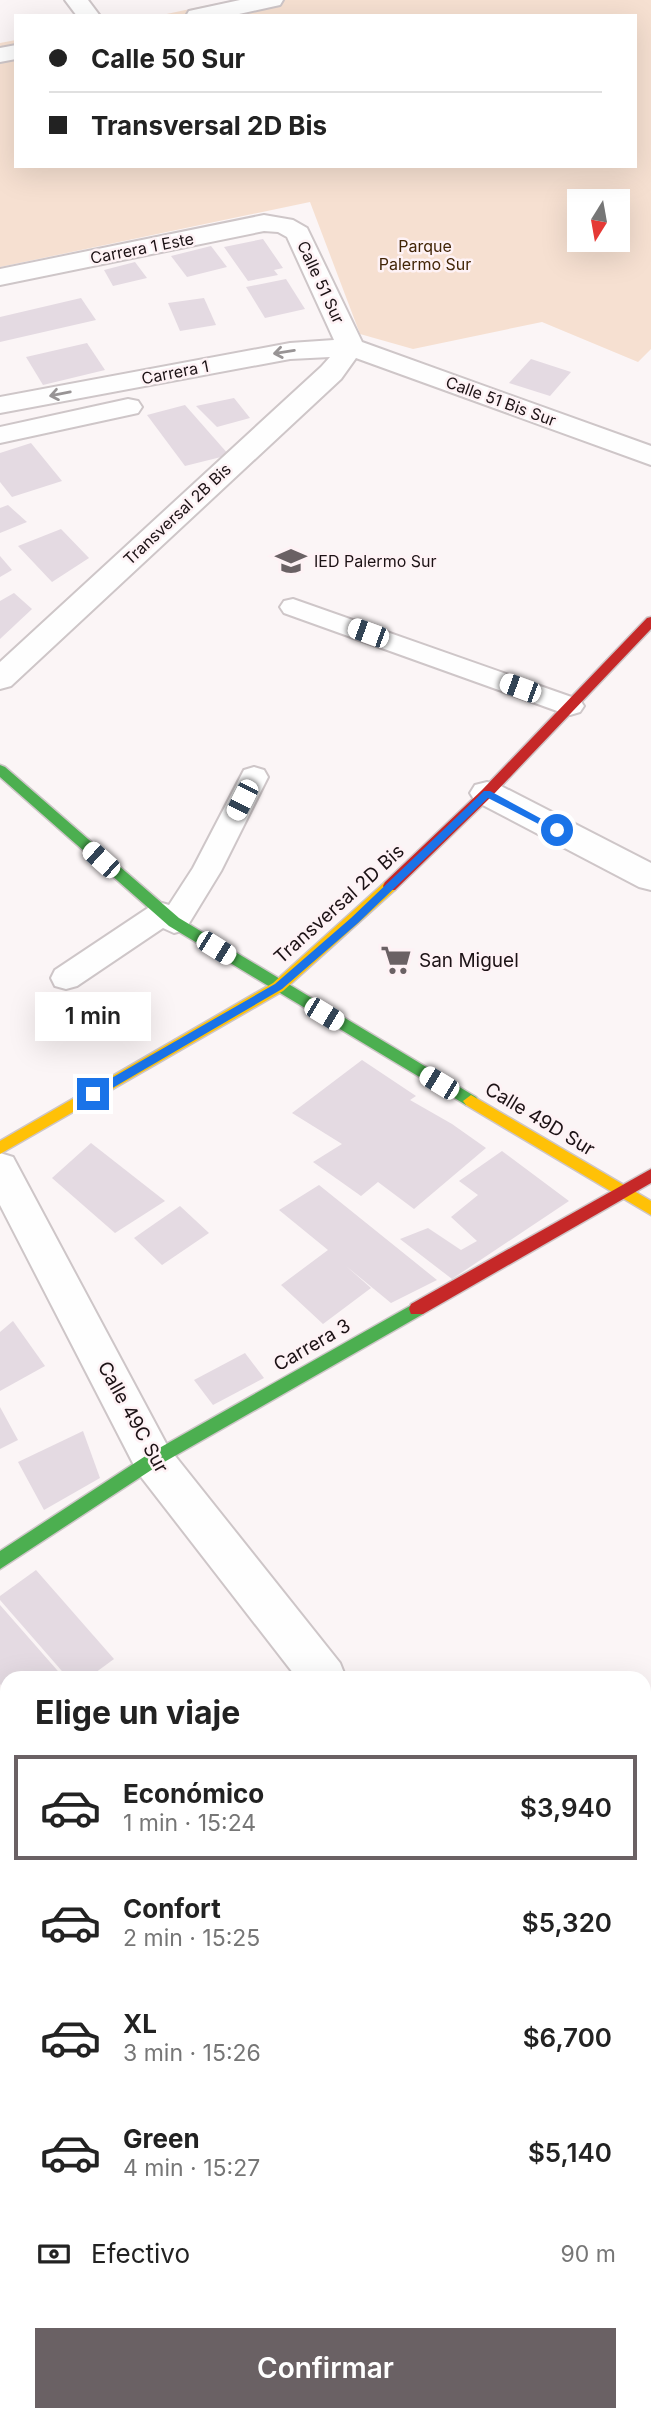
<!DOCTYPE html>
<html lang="es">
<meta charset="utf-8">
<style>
:root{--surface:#fff;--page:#f2f2f2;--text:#222;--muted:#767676;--line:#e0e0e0;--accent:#6a6164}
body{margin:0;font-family:Inter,sans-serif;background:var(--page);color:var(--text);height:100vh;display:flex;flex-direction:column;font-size:26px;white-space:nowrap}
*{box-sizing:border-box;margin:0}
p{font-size:23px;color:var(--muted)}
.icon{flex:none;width:38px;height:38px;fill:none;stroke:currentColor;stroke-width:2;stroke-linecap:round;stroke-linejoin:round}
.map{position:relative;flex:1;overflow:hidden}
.panel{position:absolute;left:0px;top:1671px;width:651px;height:751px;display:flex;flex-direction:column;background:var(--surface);border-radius:21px 21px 0 0;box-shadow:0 7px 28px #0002}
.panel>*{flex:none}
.hud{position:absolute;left:14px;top:14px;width:623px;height:154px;border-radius:0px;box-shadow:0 7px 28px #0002;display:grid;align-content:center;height:154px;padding:0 35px;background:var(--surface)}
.needle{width:46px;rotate:191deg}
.buttons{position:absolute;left:567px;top:189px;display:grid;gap:14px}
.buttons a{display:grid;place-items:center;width:63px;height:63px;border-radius:0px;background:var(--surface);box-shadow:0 7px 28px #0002;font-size:35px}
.end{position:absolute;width:32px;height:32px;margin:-16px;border:9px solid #1a73e8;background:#fff;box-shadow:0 0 0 4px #fff}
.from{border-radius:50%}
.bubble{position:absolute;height:49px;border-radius:0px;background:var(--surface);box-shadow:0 7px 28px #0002;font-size:23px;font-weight:600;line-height:49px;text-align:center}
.car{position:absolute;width:21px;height:42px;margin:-21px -10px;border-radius:9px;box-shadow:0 0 5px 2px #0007;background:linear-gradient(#fff 24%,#345 0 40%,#fff 0 76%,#345 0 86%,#fff 0)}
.hud b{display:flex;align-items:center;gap:24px;height:66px;font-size:26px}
.hud b+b{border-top:2px solid var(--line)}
.hud i{width:18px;height:18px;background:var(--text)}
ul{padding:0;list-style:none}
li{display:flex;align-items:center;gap:21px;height:105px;margin:0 14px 10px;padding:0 21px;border:4px solid transparent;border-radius:0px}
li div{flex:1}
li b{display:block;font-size:26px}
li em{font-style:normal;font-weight:600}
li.on{border-color:var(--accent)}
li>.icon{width:63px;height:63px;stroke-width:1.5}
h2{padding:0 35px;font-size:32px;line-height:84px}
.pay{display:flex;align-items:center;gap:18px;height:77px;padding:0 35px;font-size:26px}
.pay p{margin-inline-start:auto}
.primary-button{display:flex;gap:14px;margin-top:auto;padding:14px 35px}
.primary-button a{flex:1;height:80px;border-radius:0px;background:var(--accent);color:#fff;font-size:28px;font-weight:600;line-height:80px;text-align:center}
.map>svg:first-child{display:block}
.green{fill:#f6e0d1;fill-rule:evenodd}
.building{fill:#e4dae2}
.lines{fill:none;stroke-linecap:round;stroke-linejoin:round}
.lane-casing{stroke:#cec6c8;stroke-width:4}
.street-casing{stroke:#cec6c8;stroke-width:4}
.fast-casing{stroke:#cec6c8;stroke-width:3}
.slow-casing{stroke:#cec6c8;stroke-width:3}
.jam-casing{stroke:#cec6c8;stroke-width:3}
.lane{fill:#fefefe;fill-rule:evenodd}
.street{fill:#fefefe;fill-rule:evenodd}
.fast{fill:#4caf50;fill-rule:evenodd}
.slow{fill:#ffc107;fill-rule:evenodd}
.jam{fill:#c62828;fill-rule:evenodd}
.oneway{stroke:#989495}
.route{fill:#1a73e8}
.labels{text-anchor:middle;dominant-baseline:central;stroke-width:5;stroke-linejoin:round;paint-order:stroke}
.far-park-label{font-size:16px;fill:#422507;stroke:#fef2f5}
.far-street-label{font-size:16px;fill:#1c1215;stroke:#fef2f5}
.far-poi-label{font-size:16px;fill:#1c1215;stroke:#fef2f5;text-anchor:start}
.street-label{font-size:19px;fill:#1c1215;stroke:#fef2f5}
.poi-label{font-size:19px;fill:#1c1215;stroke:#fef2f5;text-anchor:start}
</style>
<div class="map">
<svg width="651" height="2421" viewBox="0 0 651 2421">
<rect width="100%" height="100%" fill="#fbf5f6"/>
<g class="green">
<path d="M233 0H651V349L638 362 542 322 413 349 360 334 310 202 0 267V43L16 40V166H635V16H157ZM579 201H618V240H579Z"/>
<path d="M0 2013 7 2019V2144L0 2137Z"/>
<path d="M644 2373 651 2374V2421H475L449 2415H644Z"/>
</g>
<g class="building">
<path d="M263 239 283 268 274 270 278 275 248 281 224 247Z"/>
<path d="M211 246 227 267 187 277 171 256Z"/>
<path d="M135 262 147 278 113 286 104 270Z"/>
<path d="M286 279 305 309 265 318 246 287Z"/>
<path d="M81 298 96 320 0 342V317Z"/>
<path d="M204 298 216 325 180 331 168 303Z"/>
<path d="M87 343 105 370 43 385 26 357Z"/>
<path d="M531 359 571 372 550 396 509 383Z"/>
<path d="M234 398 250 418 217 427 196 406Z"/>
<path d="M185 405 229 455 185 466 147 415Z"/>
<path d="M31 443 62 481 12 497 0 482V453Z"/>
<path d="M8 505 27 522 0 533V508Z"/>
<path d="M61 529 89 558 52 582 18 546Z"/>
<path d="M0 556 12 570 0 577Z"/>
<path d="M14 593 32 609 0 639V601Z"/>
<path d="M362 1060 416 1096 410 1100 452 1124 486 1148 414 1209 378 1182 361 1196 313 1162 342 1144 292 1113Z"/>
<path d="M91 1143 165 1201 115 1233 52 1178Z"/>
<path d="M502 1151 569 1201 452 1279 400 1239 428 1228 461 1250 477 1241 451 1217 478 1195 459 1181Z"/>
<path d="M319 1185 437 1280 391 1303 346 1266 371 1288 323 1324 281 1285 328 1250 279 1210Z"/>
<path d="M180 1206 209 1233 162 1265 134 1238Z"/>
<path d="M13 1321 45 1366 0 1391V1332Z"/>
<path d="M245 1353 264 1378 213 1405 194 1380Z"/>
<path d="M0 1407 18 1440 0 1449Z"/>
<path d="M83 1431 100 1478 44 1510 18 1462Z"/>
<path d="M36 1570 114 1659 88 1678H68L0 1600V1596Z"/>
<path d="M0 1605 64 1678H7V1692L0 1684Z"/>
<path d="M0 1696 7 1705V1755L0 1760Z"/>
<path d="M7 1798V1916L0 1908V1804Z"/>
<path d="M644 2095 651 2099V2187L644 2205Z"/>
<path d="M644 2258 651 2267V2337L644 2332Z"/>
</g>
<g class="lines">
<g class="lane-casing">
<g id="lane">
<path d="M293 599 580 700 584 706 580 712 570 715 560 712 284 613 280 607 284 601Z"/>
<path d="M254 767 264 770 268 777 221 871 185 930 174 933 163 928 77 986 66 989 55 986 51 978 55 970 151 906 162 903 169 905 193 868 244 770Z"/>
<path d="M7 1932V2011L0 2008V1935Z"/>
</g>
</g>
<g class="street-casing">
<g id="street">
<path d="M65 0H88L100 16H77Z"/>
<path d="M240 0H283L280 5 230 16H186L189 11Z"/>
<path d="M16 45V59L0 62V48Z"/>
<path d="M264 215 293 220 307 228 362 342 651 446V465L356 358 341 379 11 686 0 689V662L321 367 330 357 290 359 0 413V397L290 343 334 340 287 237 278 232 264 231 0 285V269Z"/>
<path d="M128 399 138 401 142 407 138 413 0 443V427Z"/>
<path d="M487 782 499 785 651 863V890L639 887 475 801 470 793 475 785Z"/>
<path d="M0 1153 13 1157 168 1447 340 1663 346 1678H297L138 1473 0 1205Z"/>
<path d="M651 1855V1916L644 1918V1858Z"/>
<path d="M644 1982 651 1984V2037L644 2034Z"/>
<path d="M7 2355V2414L0 2417V2358Z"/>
</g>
</g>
<g class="fast-casing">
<g id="fast">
<path d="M0 765 5 767 179 918 476 1097 479 1101 476 1105H466L169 926 0 777Z"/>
<path d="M417 1302 423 1304 425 1309 423 1314 159 1465 0 1569V1551L147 1455Z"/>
</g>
</g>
<g class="slow-casing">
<g id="slow">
<path d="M390 881 395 882 397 886 395 890 283 991 0 1154V1141L273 983 385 882Z"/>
<path d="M471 1095 651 1201V1215L466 1105 463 1101Z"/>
<path d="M0 2191 7 2194V2219L0 2216Z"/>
<path d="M295 2415H329L331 2421H297Z"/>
</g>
</g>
<g class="jam-casing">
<g id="jam">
<path d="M651 617V629L492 796 395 890H385L383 886 385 882 482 790 647 618Z"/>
<path d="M651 1169V1183L423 1314H411L409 1309 411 1304Z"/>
</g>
</g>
<use href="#lane" class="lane"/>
<use href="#street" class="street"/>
<use href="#fast" class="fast"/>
<use href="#slow" class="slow"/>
<use href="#jam" class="jam"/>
</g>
<defs><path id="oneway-shaft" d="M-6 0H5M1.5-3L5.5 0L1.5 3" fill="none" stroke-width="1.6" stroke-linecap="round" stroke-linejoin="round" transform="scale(1.75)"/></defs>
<g class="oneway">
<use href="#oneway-shaft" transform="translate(284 352) rotate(171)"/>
<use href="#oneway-shaft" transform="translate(60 394) rotate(169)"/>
</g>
<path class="route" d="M484 791H490L562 830 554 832 488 798 358 923 282 989 97 1097H89V1091L275 984 351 918Z"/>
<defs>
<g id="school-bare" transform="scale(2.415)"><path d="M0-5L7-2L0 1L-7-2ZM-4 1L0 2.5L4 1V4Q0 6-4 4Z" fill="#6a6164" stroke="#fef2f5" stroke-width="2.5" paint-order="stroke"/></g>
<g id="supermarket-bare" transform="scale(2.415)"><path d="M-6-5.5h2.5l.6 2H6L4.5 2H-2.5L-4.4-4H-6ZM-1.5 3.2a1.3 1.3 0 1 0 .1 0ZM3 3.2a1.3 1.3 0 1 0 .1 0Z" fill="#6a6164" stroke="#fef2f5" stroke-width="2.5" paint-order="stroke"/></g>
</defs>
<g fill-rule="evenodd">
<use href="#school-bare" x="291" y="561"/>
<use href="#supermarket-bare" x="396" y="960"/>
</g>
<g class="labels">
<g class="far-park-label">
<text x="425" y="246">Parque<tspan x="425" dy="18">Palermo Sur</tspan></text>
</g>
<g class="far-street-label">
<text transform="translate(142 248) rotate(-11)">Carrera 1 Este</text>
<text transform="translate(321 282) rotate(65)">Calle 51 Sur</text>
<text transform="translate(175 372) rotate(-11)">Carrera 1</text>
<text transform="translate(501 401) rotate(20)">Calle 51 Bis Sur</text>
<text transform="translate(177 514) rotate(-43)">Transversal 2B Bis</text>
</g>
<g class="far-poi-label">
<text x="314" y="561">IED Palermo Sur</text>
</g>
<g class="street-label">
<text transform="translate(339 904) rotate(-42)">Transversal 2D Bis</text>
<text transform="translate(540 1119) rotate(31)">Calle 49D Sur</text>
<text transform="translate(312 1345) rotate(-30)">Carrera 3</text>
<text transform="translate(133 1417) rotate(61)">Calle 49C Sur</text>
</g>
<g class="poi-label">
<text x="419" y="960">San Miguel</text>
</g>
</g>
</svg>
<div class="buttons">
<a><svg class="needle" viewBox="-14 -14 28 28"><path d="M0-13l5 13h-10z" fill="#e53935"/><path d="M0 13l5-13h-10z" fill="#767676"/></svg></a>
</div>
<i class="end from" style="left:557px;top:830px"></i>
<i class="end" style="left:93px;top:1094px"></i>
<div class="bubble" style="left:35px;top:992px;width:116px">1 min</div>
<i class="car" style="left:368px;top:633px;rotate:290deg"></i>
<i class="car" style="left:520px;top:688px;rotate:290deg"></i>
<i class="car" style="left:242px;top:800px;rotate:207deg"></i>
<i class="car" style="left:101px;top:860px;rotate:312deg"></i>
<i class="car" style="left:216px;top:948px;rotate:122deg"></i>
<i class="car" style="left:324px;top:1014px;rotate:121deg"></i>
<i class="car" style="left:439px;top:1083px;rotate:301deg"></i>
<div class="hud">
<b><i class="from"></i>Calle 50 Sur</b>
<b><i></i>Transversal 2D Bis</b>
</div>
<section class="panel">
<h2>Elige un viaje</h2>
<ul>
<li class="on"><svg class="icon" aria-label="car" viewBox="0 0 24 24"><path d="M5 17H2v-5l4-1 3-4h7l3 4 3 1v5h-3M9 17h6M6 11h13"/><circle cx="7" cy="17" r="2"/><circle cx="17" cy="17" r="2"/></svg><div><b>Económico</b><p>1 min · 15:24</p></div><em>$3,940</em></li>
<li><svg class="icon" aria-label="car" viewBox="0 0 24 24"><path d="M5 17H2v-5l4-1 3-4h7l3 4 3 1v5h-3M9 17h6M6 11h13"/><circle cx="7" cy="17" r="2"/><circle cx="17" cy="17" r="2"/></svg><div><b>Confort</b><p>2 min · 15:25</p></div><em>$5,320</em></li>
<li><svg class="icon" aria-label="car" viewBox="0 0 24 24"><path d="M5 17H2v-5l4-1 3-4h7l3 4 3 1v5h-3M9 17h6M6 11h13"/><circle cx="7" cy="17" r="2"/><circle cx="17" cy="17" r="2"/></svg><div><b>XL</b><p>3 min · 15:26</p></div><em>$6,700</em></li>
<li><svg class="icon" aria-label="car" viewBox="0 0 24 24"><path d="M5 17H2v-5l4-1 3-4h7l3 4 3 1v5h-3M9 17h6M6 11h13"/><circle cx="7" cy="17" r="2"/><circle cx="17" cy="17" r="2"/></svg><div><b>Green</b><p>4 min · 15:27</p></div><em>$5,140</em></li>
</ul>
<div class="pay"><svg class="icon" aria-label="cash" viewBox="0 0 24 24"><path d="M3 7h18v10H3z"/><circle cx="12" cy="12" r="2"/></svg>Efectivo<p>90 m</p></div>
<div class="primary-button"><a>Confirmar</a></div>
</section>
</div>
